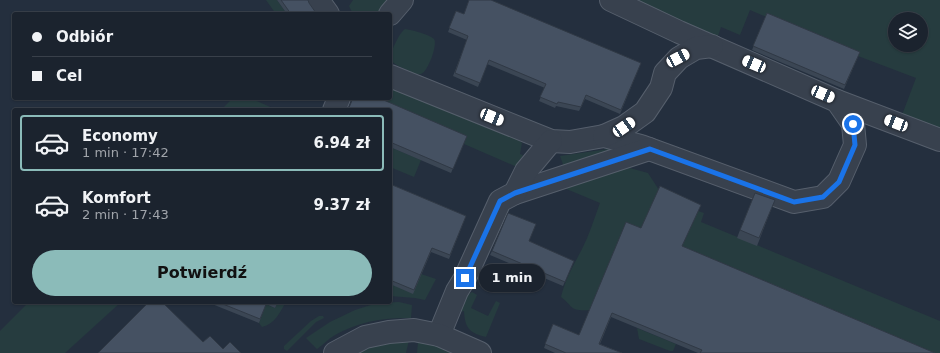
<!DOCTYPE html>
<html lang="pl">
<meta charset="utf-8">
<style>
:root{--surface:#1b232e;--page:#242b36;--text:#f1f3f6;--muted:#a0a4aa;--line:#39404a;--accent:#8bbbb9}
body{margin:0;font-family:"DejaVu Sans",sans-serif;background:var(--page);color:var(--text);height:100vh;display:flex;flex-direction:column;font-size:15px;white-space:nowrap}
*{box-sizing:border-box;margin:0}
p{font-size:13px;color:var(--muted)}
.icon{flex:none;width:22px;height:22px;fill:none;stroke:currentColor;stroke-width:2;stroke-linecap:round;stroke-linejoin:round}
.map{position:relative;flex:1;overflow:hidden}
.side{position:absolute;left:12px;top:108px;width:380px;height:196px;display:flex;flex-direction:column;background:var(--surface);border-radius:4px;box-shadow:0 1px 3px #0004,0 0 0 1px var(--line)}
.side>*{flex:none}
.hud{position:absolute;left:12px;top:12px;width:380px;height:88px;border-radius:4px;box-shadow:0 1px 3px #0004,0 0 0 1px var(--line);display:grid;align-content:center;height:88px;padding:0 20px;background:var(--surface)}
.tools{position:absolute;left:888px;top:12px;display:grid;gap:8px}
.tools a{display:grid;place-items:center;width:40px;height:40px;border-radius:50%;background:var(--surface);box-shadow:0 1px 3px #0004,0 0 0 1px var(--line);font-size:20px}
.end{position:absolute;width:18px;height:18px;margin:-9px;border:5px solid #1a73e8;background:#fff;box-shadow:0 0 0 2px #fff}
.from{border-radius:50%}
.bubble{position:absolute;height:28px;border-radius:14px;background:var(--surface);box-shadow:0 1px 3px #0004,0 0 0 1px var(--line);font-size:13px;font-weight:700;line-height:28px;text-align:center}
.car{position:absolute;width:12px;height:24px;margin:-12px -6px;border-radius:5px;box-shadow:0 0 3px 1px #0007;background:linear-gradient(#fff 24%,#345 0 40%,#fff 0 76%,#345 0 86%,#fff 0)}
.hud b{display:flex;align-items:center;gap:14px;height:38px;font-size:15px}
.hud b+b{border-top:1px solid var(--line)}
.hud i{width:10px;height:10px;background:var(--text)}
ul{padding:7px 0 0;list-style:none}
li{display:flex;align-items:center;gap:12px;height:56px;margin:0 8px 6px;padding:0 12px;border:2px solid transparent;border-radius:4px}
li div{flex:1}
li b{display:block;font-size:15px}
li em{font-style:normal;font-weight:700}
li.on{border-color:var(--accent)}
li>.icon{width:36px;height:36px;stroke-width:1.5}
.button{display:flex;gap:8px;margin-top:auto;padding:8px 20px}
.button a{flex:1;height:46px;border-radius:24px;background:var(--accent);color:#111;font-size:16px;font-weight:700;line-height:46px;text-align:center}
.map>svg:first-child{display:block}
.green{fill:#263c3f;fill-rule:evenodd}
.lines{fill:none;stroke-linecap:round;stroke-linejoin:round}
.minor-casing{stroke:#565f6c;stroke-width:24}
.minor{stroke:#38414e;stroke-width:22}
.wall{fill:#3b4654}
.building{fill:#455162;stroke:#303945}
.route{stroke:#1a73e8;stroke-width:5}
</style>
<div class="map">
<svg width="940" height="353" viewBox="0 0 940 353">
<rect width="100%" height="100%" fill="#242f3e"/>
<g class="green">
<path d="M266 0H277L287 14H276Z"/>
<path d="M353 0H393L381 14H353L349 6Z"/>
<path d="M621 0H940V130L902 115 916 78 858 56 750 10 740 35 721 27 716 42ZM895 19H921V45H895Z"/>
<path d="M405 29C411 30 429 34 434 39 438 44 428 72 421 74 416 75 412 72 407 70 392 63 386 61 395 44 398 38 400 33 405 29Z"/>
<path d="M390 87 517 139 522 143 520 154 523 155 517 167 464 144 465 139 368 98H390Z"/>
<path d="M233 98H250L277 110H221Z"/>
<path d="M390 147 421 160 414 177 390 167Z"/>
<path d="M622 147 564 167 560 156Z"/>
<path d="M626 167 648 173 659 190 692 224 698 211 704 213 701 222 940 321V353H923L590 310C569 311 575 308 561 297 565 280 573 266 581 251 589 236 594 219 600 203L564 188Z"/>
<path d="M421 274 436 279 425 300 415 298 390 296V284Z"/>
<path d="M472 292 477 295 471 308 488 316 496 301 500 303 486 337C470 333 465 329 464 311L460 312 465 297Z"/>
<path d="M29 302H121L65 353H0V331Z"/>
<path d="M278 302H286C280 312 275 324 262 327L259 323 266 304 275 308Z"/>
<path d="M399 302 412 305 411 318C385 317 357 322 335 335 328 339 323 345 317 349L306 338 330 322 355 310 377 303Z"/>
<path d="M319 316H323L324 318 316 322 287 351 284 349V346L311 321Z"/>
<path d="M637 328 676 344 673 351H670L639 339Z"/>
<path d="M409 340 406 353H351L375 342Z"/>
<path d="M418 342 437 345 454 353H417Z"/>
</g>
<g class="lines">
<g class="minor-casing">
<g id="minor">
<path d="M318 0 328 14"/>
<path d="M390 14 402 0"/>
<path d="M390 76 551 141 570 142 604 136 641 146 794 202 823 197 839 181 855 145 853 124 837 101 679 32 611 0"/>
<path d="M837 101 940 140"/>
<path d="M334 110 339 98"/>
<path d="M604 136 624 127 645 112 661 88 665 73 679 58 696 48 712 46"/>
<path d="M515 193 649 149"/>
<path d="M439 335 457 291 465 278 500 201 515 193 526 171 551 141"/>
<path d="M335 353 365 337 389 332 414 330 439 335 480 353"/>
</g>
</g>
<use href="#minor" class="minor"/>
</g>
<g class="wall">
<path d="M277 0H308L309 3 316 13 315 14H287Z"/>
<path d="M456 11 464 14 641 63 620 114 585 99 579 111 556 106 555 108 539 101 545 88 487 64 478 87 453 76 467 40 448 32Z"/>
<path d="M767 13 860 52 844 89 752 50Z"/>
<path d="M390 110 465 140 451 173 390 147Z"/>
<path d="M390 184 466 216 449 259 431 252 413 294 390 284Z"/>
<path d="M701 205 682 246 935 353H698L611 317 600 344 622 353H555L544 348 553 324 579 335 641 228Z"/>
<path d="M772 207 757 246 737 238 740 230Z"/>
<path d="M530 241 572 265 563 286 490 255 492 251Z"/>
<path d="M207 302H278L275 308 266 304 259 323Z"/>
</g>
<g class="building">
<path d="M281 0H308L309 3 316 13 314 14H291Z"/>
<path d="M469 0H491L641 63 621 110 586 95 581 107 558 102 557 104 540 97 546 84 489 60 480 83 455 73 468 36 449 28 456 11 464 14Z"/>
<path d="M767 13 860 52 845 85 753 46Z"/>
<path d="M353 98H379L467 136 453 169 390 142V110H348Z"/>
<path d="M390 184 466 216 450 255 432 248 414 290 390 280Z"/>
<path d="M660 186 701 205 682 246 935 353H700L702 350 612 313 599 344 622 353H566L545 344 553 324 579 335 626 222 641 228Z"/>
<path d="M755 193 775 200 759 238 740 230Z"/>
<path d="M508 213 536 224 529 241 574 261 565 282 492 251Z"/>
<path d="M149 302H162L203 342 210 336 223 349 230 342 241 353H98Z"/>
<path d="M218 302H267L260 319Z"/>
<path d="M272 302H278L277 304Z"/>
</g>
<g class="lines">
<path class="route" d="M465 278 500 201 515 193 650 149 794 202 823 197 839 182 855 145 853 124"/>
</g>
</svg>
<div class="tools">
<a><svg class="icon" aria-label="layers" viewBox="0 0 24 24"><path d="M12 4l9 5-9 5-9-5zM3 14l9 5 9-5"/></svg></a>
</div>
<i class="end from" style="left:853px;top:124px"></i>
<i class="end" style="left:465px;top:278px"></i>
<div class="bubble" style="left:479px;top:264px;width:66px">1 min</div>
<i class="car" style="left:678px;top:58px;rotate:62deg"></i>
<i class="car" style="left:754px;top:64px;rotate:293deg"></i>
<i class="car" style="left:823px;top:94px;rotate:113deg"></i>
<i class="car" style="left:492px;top:117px;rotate:112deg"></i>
<i class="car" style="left:896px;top:123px;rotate:291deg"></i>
<i class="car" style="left:624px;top:127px;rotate:55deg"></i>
<div class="hud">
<b><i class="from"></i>Odbiór</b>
<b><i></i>Cel</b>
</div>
<section class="side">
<ul>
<li class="on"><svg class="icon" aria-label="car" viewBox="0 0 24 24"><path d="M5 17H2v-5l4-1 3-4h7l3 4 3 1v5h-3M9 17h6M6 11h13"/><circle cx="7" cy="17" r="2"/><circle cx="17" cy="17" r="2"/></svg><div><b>Economy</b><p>1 min · 17:42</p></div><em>6.94 zł</em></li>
<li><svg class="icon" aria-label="car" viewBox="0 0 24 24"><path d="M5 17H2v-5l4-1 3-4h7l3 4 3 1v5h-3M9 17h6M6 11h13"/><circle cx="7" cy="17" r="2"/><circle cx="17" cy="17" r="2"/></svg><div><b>Komfort</b><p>2 min · 17:43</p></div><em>9.37 zł</em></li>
</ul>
<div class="button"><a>Potwierdź</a></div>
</section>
</div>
